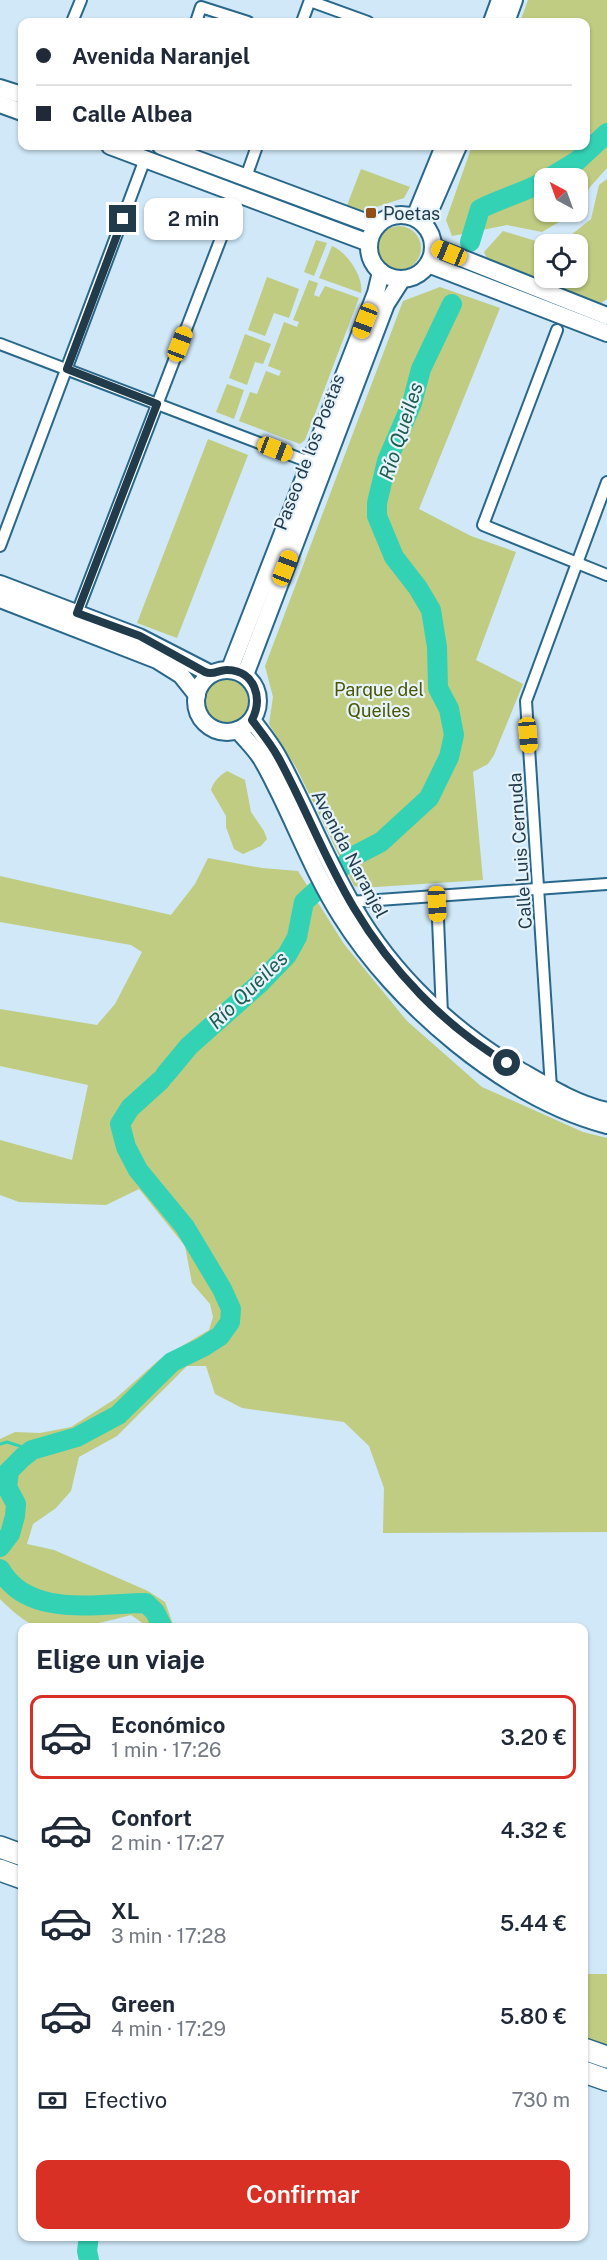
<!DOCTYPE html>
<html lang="es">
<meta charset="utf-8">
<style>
:root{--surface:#fff;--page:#f2f2f3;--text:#1f2937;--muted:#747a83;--line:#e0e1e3;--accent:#d93025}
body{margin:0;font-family:"Public Sans",sans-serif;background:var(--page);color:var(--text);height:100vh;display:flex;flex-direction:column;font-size:22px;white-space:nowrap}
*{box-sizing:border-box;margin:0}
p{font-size:20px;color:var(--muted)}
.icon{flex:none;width:33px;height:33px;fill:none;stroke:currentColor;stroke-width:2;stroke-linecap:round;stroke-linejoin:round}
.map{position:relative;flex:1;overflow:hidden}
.details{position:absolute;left:18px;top:1623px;width:570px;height:618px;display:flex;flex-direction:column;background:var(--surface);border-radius:12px;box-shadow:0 2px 4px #0004}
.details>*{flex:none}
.hud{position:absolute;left:18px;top:18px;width:572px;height:132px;border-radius:12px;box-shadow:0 2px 4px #0004;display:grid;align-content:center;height:132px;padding:0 18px;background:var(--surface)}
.needle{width:39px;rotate:319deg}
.tools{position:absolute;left:534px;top:168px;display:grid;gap:12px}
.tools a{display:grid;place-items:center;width:54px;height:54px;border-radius:12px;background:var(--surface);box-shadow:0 2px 4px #0004;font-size:30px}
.end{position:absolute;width:27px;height:27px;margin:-14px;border:8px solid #213b4b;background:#fff;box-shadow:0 0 0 3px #fff}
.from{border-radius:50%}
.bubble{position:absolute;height:42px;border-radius:12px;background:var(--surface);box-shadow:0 2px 4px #0004;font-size:20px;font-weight:600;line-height:42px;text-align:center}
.car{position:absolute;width:18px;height:36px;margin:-18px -9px;border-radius:8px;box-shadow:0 0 4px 2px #0007;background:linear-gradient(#f5c518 24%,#345 0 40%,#f5c518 0 76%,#345 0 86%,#f5c518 0)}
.hud b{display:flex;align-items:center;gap:21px;height:57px;font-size:22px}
.hud b+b{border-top:2px solid var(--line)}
.hud i{width:15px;height:15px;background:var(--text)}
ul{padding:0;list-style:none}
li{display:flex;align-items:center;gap:18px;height:84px;margin:0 12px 9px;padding:0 6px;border:3px solid transparent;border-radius:12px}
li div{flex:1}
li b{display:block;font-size:22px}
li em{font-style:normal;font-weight:600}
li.selected{border-color:var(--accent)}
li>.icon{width:54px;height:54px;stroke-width:1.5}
h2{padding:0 18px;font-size:27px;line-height:72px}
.pay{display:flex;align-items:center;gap:15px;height:66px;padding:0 18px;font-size:22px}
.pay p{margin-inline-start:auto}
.action{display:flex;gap:12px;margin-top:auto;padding:12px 18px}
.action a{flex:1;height:69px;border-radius:12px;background:var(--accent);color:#fff;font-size:24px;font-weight:600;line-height:69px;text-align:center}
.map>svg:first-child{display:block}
.green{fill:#bfcc82;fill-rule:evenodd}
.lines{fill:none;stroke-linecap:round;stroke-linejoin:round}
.stream{stroke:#33d2b5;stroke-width:3}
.river{stroke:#33d2b5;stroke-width:20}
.street-casing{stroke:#29688b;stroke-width:14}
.secondary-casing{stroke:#29688b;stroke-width:20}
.highway-casing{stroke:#29688b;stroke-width:24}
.street{stroke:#fff;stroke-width:10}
.secondary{stroke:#fff;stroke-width:16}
.highway{stroke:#fff;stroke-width:21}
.route{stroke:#213b4b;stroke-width:8}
.poi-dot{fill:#8f4f17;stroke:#e7f3fb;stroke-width:2}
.labels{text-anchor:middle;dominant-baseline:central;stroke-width:4.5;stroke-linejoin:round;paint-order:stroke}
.poi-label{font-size:18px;fill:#213b4b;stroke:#e7f3fb;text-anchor:start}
.street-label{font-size:18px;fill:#213b4b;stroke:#e7f3fb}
.park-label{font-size:18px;fill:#4c5500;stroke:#e7f3fb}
.water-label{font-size:20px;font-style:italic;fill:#205c50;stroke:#e7f3fb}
</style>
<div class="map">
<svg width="607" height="2260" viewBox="0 0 607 2260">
<rect width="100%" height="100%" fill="#d0e8f8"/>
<g class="green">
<path d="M528 0H607V168L590 187 578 209V178H544V212H576L542 232 507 225 452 236 446 220 472 146H585V22H520Z"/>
<path d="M361 169 410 187 404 198 364 211 358 212 346 208Z"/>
<path d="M607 179V299L601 303 488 261 484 252 503 231 539 242 571 235 591 219 599 185ZM544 244H578V278H544Z"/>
<circle cx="399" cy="248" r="22"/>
<path d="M316 240 327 243 314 276 304 272Z"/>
<path d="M332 246C347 252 364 277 361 293L319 278Z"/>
<path d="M267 277 299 289 289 318 274 313 265 336 248 330Z"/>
<path d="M309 280 318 283 314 295 319 297 325 286 359 298 305 440 300 444 239 421 250 392 257 394 266 371 279 376 281 371 268 366 284 322 297 327 299 322 293 320Z"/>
<path d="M440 287 500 308 419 509 471 536 516 552 476 660 523 684 494 755 488 764 473 772 483 880 361 888 354 886 297 769 269 724 273 697 265 666 403 301Z"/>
<path d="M245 334 271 344 263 364 255 362 247 385 229 378Z"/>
<path d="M227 384 244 390 234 419 216 412Z"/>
<path d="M208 439 248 455 177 638 137 623Z"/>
<circle cx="226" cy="702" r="24"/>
<path d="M227 771 245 780 251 812 264 831 267 839 261 846 243 854 234 849 226 827V816L211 790C213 782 220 775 227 771Z"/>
<path d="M208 858 262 868 298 871 344 944 407 1021 482 1087 583 1132 607 1138V1532L383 1533 384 1488 369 1446 344 1422 242 1408 215 1394 206 1366H187L117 1436 79 1457 71 1491 56 1508 33 1524 27 1544 54 1550 148 1591 165 1602 174 1627H148L131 1615C109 1621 60 1634 38 1627 25 1623 10 1609 0 1599V1439L15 1432 40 1433 71 1427 115 1399 160 1359 209 1330 213 1317 210 1304 192 1283 185 1246 139 1189 106 1205 19 1202 0 1195V1140L72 1160 88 1085 0 1066V1009L97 1025 115 1004 142 952 131 945 0 922V876L171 915 195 884Z"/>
<path d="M584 1974H607V2070L584 2061Z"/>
</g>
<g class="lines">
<path class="stream" d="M0 1444 7 1442 32 1450"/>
<g class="river">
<path d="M549 178 577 161 607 133"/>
<path d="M470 242 480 209C501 198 524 193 544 181"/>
<path d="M165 1075 189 1046 259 984 287 955 297 937 304 902 354 856 381 842 429 798 449 757 454 735 449 709 438 688 437 647 431 610 418 588 394 557 377 516V503L387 461 412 403 421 369 452 304"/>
<path d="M0 1547 10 1534 15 1516 16 1504 7 1487 9 1471 23 1457 32 1450 77 1437 118 1415 172 1362 203 1347 220 1336 230 1322 231 1309 222 1289 185 1227 138 1170 126 1147 120 1124 130 1108 161 1080"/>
<path d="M0 1569C28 1619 98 1603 146 1603L155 1612 163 1628"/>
<path d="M89 2236 87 2251 89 2260"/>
</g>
<g class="street-casing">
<g id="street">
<path d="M310 1 368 22"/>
<path d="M72 22 81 0"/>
<path d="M196 22 201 7 248 22"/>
<path d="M302 22 310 0"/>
<path d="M246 177 257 146"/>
<path d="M557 330 483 525 607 575"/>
<path d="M0 344 309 462"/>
<path d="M0 546 145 159"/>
<path d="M77 613 238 194"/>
<path d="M437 896 442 1014"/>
<path d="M350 902 607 884"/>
<path d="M551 1088 526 701 607 482"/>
</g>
</g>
<g class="secondary-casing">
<g id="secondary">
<path d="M492 22 500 0"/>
<path d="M506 22 514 0"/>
<path d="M0 88 22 95"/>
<path d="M0 104 22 112"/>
<path d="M110 146 369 243"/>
<path d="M161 146 376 226"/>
<circle cx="401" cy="247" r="32"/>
<path d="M415 217 444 146"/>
<path d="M424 224 458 146"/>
<path d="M434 247 607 316"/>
<path d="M428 264 607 333"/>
<path d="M0 584 139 637 211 674"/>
<path d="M0 599 157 660 181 675 197 695"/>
<path d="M230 669 376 293 381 272"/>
<circle cx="227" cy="701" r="31"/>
<path d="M245 675 386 304 402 279"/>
<path d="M252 720C261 732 271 744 278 757 305 806 325 859 354 908 392 974 451 1030 517 1069 545 1085 575 1104 607 1111"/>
<path d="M238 730C245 739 255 748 261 758 268 769 274 782 280 794 300 835 317 878 341 916 396 1004 505 1098 607 1125"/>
</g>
</g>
<g class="highway-casing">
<g id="highway">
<path d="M0 1847 22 1855"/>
<path d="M0 1870 22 1878"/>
<path d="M584 2049 607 2057"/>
<path d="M584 2072 607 2080"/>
</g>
</g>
<use href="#street" class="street"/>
<use href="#secondary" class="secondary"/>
<use href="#highway" class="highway"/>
</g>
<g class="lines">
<path class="route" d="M123 219 67 369 157 404 77 613 140 636 205 672C214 676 219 669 228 670 255 671 263 698 252 720 261 732 271 744 278 757 305 806 325 860 354 908 391 970 444 1026 507 1063"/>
</g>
<rect class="poi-dot" x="365" y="207" width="12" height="12" rx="3"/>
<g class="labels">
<g class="poi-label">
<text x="383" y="213">Poetas</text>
</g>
<g class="street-label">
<text transform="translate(309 452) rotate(-69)">Paseo de los Poetas</text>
<text transform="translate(520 851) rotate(-94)">Calle Luis Cernuda</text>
<text transform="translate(350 854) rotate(62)">Avenida Naranjel</text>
</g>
<g class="park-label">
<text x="379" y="689">Parque del<tspan x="379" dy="21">Queiles</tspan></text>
</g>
<g class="water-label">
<text transform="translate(401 431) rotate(-72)">Río Queiles</text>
<text transform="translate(248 990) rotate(-44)">Río Queiles</text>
</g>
</g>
</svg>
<div class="tools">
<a><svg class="needle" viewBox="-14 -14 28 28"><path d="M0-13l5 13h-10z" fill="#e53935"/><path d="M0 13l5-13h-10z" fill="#747a83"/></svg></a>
<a><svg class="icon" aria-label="locate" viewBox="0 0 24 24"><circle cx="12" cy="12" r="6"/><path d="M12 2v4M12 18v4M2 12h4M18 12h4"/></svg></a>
</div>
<i class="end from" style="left:507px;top:1063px"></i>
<i class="end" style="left:123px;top:219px"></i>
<div class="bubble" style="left:144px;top:198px;width:99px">2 min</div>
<i class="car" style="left:449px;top:253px;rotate:292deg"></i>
<i class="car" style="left:365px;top:321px;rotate:201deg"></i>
<i class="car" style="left:180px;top:344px;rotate:21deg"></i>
<i class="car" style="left:275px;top:449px;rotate:111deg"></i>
<i class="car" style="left:285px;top:568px;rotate:21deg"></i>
<i class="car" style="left:528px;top:735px;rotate:175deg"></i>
<i class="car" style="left:437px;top:904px;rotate:177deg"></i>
<div class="hud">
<b><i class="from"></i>Avenida Naranjel</b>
<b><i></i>Calle Albea</b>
</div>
<section class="details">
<h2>Elige un viaje</h2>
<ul>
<li class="selected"><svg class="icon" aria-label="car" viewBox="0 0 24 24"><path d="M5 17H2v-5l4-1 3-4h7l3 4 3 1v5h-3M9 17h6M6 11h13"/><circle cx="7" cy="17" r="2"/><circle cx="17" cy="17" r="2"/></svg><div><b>Económico</b><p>1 min · 17:26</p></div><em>3.20 €</em></li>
<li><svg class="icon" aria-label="car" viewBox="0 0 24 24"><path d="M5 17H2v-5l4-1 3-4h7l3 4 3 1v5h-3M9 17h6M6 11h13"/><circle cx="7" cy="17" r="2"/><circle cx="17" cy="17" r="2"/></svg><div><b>Confort</b><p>2 min · 17:27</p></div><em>4.32 €</em></li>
<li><svg class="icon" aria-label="car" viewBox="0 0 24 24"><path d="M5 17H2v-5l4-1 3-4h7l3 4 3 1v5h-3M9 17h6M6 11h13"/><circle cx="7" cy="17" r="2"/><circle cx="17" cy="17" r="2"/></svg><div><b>XL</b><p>3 min · 17:28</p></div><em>5.44 €</em></li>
<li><svg class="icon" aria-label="car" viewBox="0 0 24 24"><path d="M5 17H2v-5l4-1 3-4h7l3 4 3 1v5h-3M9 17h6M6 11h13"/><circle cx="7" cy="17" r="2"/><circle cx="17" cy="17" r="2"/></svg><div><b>Green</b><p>4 min · 17:29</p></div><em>5.80 €</em></li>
</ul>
<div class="pay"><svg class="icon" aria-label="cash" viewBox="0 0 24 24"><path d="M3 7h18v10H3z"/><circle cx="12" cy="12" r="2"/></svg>Efectivo<p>730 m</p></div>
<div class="action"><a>Confirmar</a></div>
</section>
</div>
